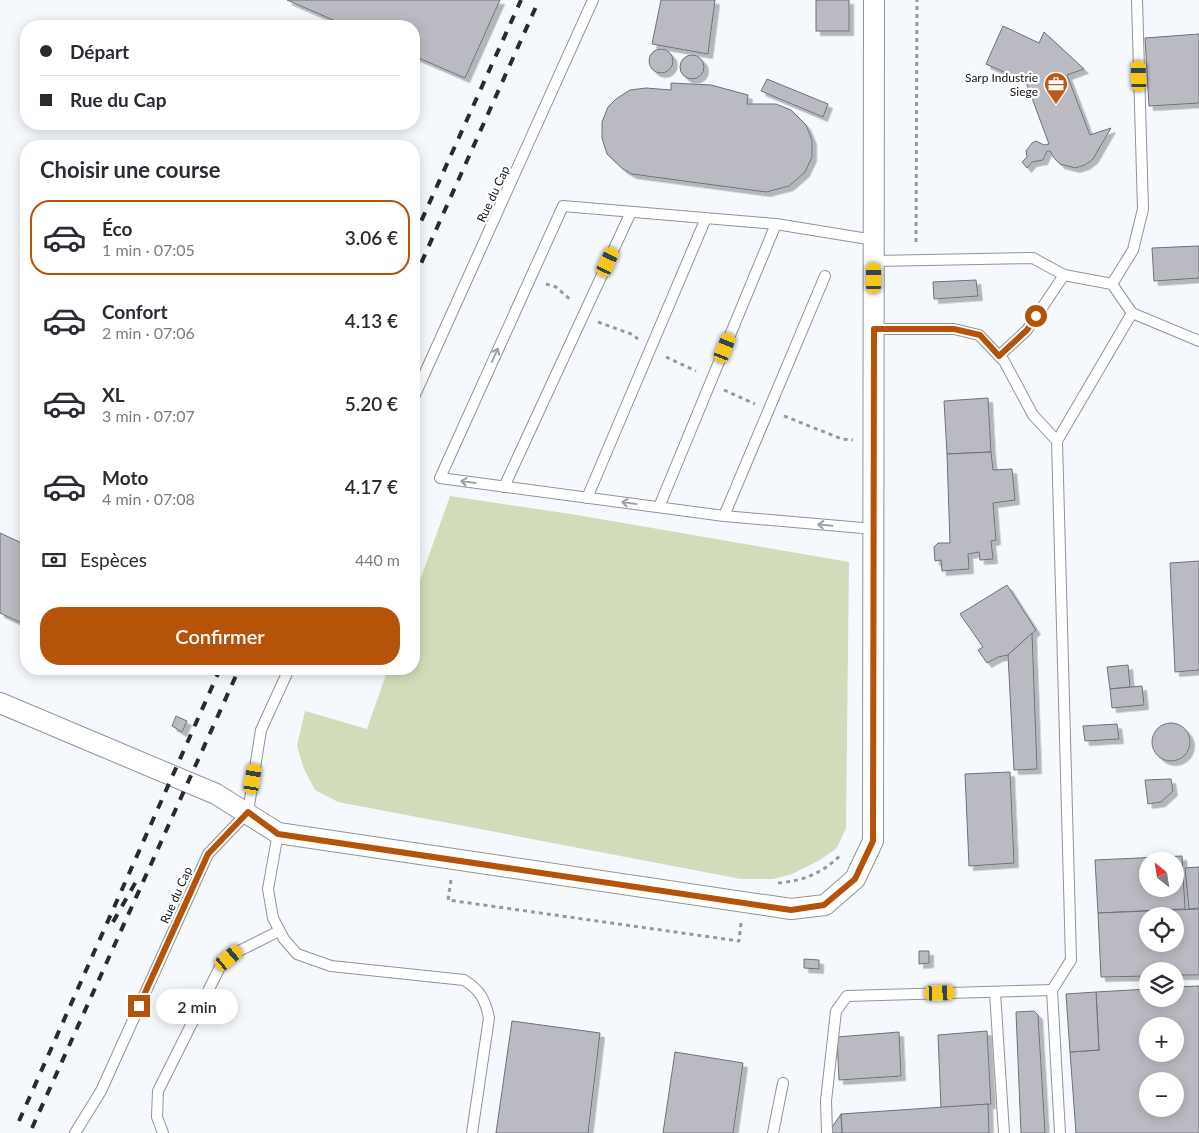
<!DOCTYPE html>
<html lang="fr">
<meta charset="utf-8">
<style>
:root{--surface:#fff;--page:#f7f7f7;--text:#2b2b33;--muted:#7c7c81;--line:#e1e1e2;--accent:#b45309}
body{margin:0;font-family:Lato,sans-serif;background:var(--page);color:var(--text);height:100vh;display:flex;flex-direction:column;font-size:19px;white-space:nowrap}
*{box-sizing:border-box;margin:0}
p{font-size:16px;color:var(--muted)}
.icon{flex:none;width:28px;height:28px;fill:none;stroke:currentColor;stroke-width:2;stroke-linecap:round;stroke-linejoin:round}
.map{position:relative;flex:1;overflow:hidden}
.drawer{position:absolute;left:20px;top:140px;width:400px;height:535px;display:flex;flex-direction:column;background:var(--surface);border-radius:20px;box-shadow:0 2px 12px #0003}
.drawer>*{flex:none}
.hud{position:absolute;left:20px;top:20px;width:400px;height:110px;border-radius:20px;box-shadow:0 2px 12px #0003;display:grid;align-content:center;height:110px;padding:0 20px;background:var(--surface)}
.needle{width:32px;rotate:330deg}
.buttons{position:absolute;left:1139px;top:852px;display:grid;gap:10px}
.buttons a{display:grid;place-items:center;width:45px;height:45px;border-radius:50%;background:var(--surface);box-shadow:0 2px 12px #0003;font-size:25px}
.end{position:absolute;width:22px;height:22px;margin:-11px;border:6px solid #b45309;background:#fff;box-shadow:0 0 0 2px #fff}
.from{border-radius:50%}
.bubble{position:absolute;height:35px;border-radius:18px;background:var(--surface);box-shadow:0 2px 12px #0003;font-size:16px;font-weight:600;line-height:35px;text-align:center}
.car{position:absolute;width:15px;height:30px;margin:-15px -8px;border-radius:6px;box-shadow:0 0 4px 1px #0007;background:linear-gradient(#f5c518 24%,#345 0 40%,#f5c518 0 76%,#345 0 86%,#f5c518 0)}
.hud b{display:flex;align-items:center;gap:18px;height:48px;font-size:19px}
.hud b+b{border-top:1px solid var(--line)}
.hud i{width:12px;height:12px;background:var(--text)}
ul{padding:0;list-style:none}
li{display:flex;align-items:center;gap:15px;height:75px;margin:0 10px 8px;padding:0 10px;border:2px solid transparent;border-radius:20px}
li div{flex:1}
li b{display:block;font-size:19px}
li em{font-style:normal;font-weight:600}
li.current{border-color:var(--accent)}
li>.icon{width:45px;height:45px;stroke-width:1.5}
h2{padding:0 20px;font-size:22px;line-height:60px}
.pay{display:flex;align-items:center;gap:12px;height:55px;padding:0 20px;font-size:19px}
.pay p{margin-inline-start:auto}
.action{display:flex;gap:10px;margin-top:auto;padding:10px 20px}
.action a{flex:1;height:58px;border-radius:20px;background:var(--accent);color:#fff;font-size:20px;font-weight:600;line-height:58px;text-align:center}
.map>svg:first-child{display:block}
.green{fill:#d3dcba}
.building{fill:#babbc2;stroke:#6f7076;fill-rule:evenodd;filter:url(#shadow)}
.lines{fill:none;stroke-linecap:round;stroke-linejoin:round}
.lane-casing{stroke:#8f9499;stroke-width:12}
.street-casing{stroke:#8f9499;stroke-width:22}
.path{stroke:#96999c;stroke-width:3;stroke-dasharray:4 4;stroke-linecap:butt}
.lane{stroke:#fff;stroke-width:10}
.street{stroke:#fff;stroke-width:20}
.rail{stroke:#292b2e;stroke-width:4;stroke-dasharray:9 9;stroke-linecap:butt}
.oneway{stroke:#9fa0a1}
.route{stroke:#b45309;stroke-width:6}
.labels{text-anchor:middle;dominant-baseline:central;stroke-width:4.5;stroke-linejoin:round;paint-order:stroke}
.poi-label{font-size:12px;fill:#101214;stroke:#fff;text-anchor:end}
.street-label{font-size:12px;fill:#101214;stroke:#fff}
</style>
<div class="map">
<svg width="1199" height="1133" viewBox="0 0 1199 1133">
<defs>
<filter id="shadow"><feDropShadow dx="4.5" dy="4.5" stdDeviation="0" flood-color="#0004"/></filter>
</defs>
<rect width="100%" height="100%" fill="#f5f9fe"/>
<path class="green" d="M450 496 577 515 849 562 846 828 837 848 820 860 792 874 773 879H741L338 802 315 790 304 769 297 746 305 711 367 729 388 669H414V597Z"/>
<g class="building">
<path d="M287 0H500L465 78 414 56V26H347Z"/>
<path d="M661 0H715L708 54 652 44Z"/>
<rect x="816" y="0" width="33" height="31"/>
<path d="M1003 26 1039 43 1044 32 1084 69 1067 75 1090 135 1111 128 1093 159 1085 165 1075 168 1060 164 1054 158 1050 151H1047L1043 160 1032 162 1027 168 1022 162 1027 157 1026 151 1032 143 1036 141 1044 145 1049 144 1026 82 986 64Z"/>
<path d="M1199 34V103L1149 106 1145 38Z"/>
<circle cx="661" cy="61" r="12"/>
<circle cx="692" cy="67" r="12"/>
<path d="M767 79 828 104 823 117 761 91Z"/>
<path d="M671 83 711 85 748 95 747 104H776L791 110 806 125 812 140V157L805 172 789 186 766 192 632 174 623 169 607 154 602 138V122L608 107 616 99 630 90 646 88 671 90Z"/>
<path d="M1199 246V278L1154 281 1152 248Z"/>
<path d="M976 280 978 296 934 299 933 282Z"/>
<path d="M988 398 991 452 947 454 944 401Z"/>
<path d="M991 452 993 470 1012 469 1015 500 993 503 996 540 991 541 993 559 980 560 979 552 968 554 969 569 942 571 941 560 935 561 934 547 938 543H950L947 454Z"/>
<path d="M0 533 26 545V625L0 613Z"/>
<path d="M1199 561V670L1175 672 1170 563Z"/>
<path d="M1007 585 1036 630 1008 655 998 657 987 663 978 650 983 647 960 614Z"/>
<path d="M1032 633 1037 769 1014 770 1008 655Z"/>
<path d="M1128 665 1130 687 1110 689 1107 667Z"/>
<path d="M1142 686 1144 705 1112 708 1110 689Z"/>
<path d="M176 716 187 721 182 732 172 726Z"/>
<circle cx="1171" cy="742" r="19"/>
<path d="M1117 724 1119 739 1085 741 1083 726Z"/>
<path d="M1010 772 1014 863 969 866 965 774Z"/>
<path d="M1171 779 1173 791 1161 802 1148 804 1145 780Z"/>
<path d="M1182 856 1185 909 1098 913 1095 860ZM1148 861H1175V889H1148Z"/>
<path d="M1199 867V908L1189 909 1185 868Z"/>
<path d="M1199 909V975H1175V971H1148V976L1101 977 1098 913ZM1148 916H1175V944H1148Z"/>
<path d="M919 951H929V963L919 964Z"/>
<path d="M804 959 819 960V969L804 968Z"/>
<path d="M1199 986V1133H1076L1070 1052 1099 1050 1096 992 1148 989V999H1175V987ZM1148 1026H1175V1054H1148ZM1148 1081H1175V1109H1148Z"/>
<path d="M1096 992 1099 1050 1070 1052 1066 994Z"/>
<path d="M1034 1011 1038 1015 1045 1133H1021L1016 1012Z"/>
<path d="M512 1021 600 1033 588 1133H496Z"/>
<path d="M987 1031 991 1104 941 1108 938 1035Z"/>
<path d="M899 1032 901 1076 839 1080 837 1037Z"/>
<path d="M675 1052 743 1063 733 1133H663Z"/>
<path d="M988 1104 989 1133H842L841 1114Z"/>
<path d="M841 1114 842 1133H828Z"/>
</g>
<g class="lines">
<g class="lane-casing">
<g id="lane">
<path d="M874 261 1033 258 1064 275 1112 284 1132 313 1199 341"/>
<path d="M1112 284 1133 250 1143 209 1137 0"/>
<path d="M874 329H954L979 335 1004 361 1033 415 1057 441"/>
<path d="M999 356 1027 330 1064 275"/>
<path d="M414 397 593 0"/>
<path d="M504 487 631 212"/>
<path d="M587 498 706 218"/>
<path d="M659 507 776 224"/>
<path d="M724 516 825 276"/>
<path d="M874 529 724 516 440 478 563 206 776 224 874 240"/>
<path d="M278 833 268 889 273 918 284 939 297 954 331 966 464 980C480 990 485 999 489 1018L472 1133"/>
<path d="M995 992 1004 1133"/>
<path d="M75 1133 101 1091 208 854 248 812 261 730 289 669"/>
<path d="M163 1133 157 1117 158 1091 221 965 237 952 279 931"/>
<path d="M773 1133 783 1083"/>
<path d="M827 1133 826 1101 836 1011 847 996 1052 990"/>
<path d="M1060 1133 1052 990 1071 960 1057 441 1132 313"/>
</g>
</g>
<g class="street-casing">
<path id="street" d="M0 703 216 794 278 833 791 909 825 905 855 879 873 841 874 0"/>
</g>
<g class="path">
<path d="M916 242 917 0"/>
<path d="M546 284 556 287 572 301"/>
<path d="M598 322 631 334 638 339"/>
<path d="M666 357 696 371"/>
<path d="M724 390 755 404"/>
<path d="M784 416 842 439 853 440"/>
<path d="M451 880 448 900 739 941 741 923"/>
<path d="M778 883C804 881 822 873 841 855"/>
</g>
<use href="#lane" class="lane"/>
<use href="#street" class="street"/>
<g class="rail">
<path d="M414 237 521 0"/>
<path d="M414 279 539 0"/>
<path d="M113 922 138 878"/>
<path d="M19 1121 220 669"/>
<path d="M32 1128 239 669"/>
</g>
</g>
<defs><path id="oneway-shaft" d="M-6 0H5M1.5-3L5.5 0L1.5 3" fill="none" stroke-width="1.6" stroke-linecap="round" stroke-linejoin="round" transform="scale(1.25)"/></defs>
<g class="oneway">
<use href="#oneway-shaft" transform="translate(495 355) rotate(-66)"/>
<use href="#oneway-shaft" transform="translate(468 482) rotate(-172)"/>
<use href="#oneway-shaft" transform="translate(629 503) rotate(-172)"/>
<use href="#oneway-shaft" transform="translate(825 525) rotate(-175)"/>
</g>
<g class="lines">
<path class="route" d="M139 1006 208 854 248 812 278 834 791 910 824 905 855 879 873 841 874 329H954L980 335 999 356 1027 330 1036 316"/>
</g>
<defs>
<g id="office-pin" transform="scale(1.25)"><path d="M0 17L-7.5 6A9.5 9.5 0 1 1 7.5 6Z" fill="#bb5c15" stroke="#fff"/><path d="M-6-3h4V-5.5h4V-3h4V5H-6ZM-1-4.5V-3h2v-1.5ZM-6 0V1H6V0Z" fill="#fff"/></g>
</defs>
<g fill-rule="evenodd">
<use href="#office-pin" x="1056" y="84"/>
</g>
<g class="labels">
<g class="poi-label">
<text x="1038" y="77">Sarp Industrie<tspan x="1038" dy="14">Siege</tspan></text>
</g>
<g class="street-label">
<text transform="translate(493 194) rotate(-65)">Rue du Cap</text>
<text transform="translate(176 895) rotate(-66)">Rue du Cap</text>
</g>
</g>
</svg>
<div class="buttons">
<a><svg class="needle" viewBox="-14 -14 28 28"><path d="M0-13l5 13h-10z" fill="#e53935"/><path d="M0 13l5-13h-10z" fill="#7c7c81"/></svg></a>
<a><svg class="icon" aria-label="locate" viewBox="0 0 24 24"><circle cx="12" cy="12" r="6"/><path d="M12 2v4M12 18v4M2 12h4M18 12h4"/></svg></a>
<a><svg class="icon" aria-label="layers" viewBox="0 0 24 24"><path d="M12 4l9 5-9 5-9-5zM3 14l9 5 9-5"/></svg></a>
<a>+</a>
<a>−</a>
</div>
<i class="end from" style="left:1036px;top:316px"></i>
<i class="end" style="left:139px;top:1006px"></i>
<div class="bubble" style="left:156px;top:989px;width:82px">2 min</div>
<i class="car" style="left:1139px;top:76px;rotate:358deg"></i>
<i class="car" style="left:608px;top:262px;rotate:25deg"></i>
<i class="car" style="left:874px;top:278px;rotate:0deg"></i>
<i class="car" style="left:725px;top:348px;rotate:22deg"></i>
<i class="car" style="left:253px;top:779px;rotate:9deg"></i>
<i class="car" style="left:229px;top:958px;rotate:50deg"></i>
<i class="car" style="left:940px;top:993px;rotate:88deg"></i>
<div class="hud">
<b><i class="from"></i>Départ</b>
<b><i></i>Rue du Cap</b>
</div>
<section class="drawer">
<h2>Choisir une course</h2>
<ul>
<li class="current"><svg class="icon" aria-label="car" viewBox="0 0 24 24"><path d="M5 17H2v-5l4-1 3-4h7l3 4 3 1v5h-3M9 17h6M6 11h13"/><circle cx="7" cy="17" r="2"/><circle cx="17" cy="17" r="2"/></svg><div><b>Éco</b><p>1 min · 07:05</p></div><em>3.06 €</em></li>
<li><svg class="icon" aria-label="car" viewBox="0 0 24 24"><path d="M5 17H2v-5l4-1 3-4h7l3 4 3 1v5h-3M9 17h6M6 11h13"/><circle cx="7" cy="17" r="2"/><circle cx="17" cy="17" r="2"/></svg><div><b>Confort</b><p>2 min · 07:06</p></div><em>4.13 €</em></li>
<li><svg class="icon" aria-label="car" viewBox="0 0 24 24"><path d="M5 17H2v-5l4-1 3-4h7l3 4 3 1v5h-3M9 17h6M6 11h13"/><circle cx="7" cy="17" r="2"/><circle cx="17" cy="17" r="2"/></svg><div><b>XL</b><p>3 min · 07:07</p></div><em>5.20 €</em></li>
<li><svg class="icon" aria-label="car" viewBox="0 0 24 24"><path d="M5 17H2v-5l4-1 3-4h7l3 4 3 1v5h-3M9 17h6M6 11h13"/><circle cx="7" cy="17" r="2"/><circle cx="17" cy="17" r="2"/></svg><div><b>Moto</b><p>4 min · 07:08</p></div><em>4.17 €</em></li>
</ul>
<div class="pay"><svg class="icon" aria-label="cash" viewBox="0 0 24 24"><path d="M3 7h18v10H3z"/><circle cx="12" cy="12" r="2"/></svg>Espèces<p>440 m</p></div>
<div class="action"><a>Confirmer</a></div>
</section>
</div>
